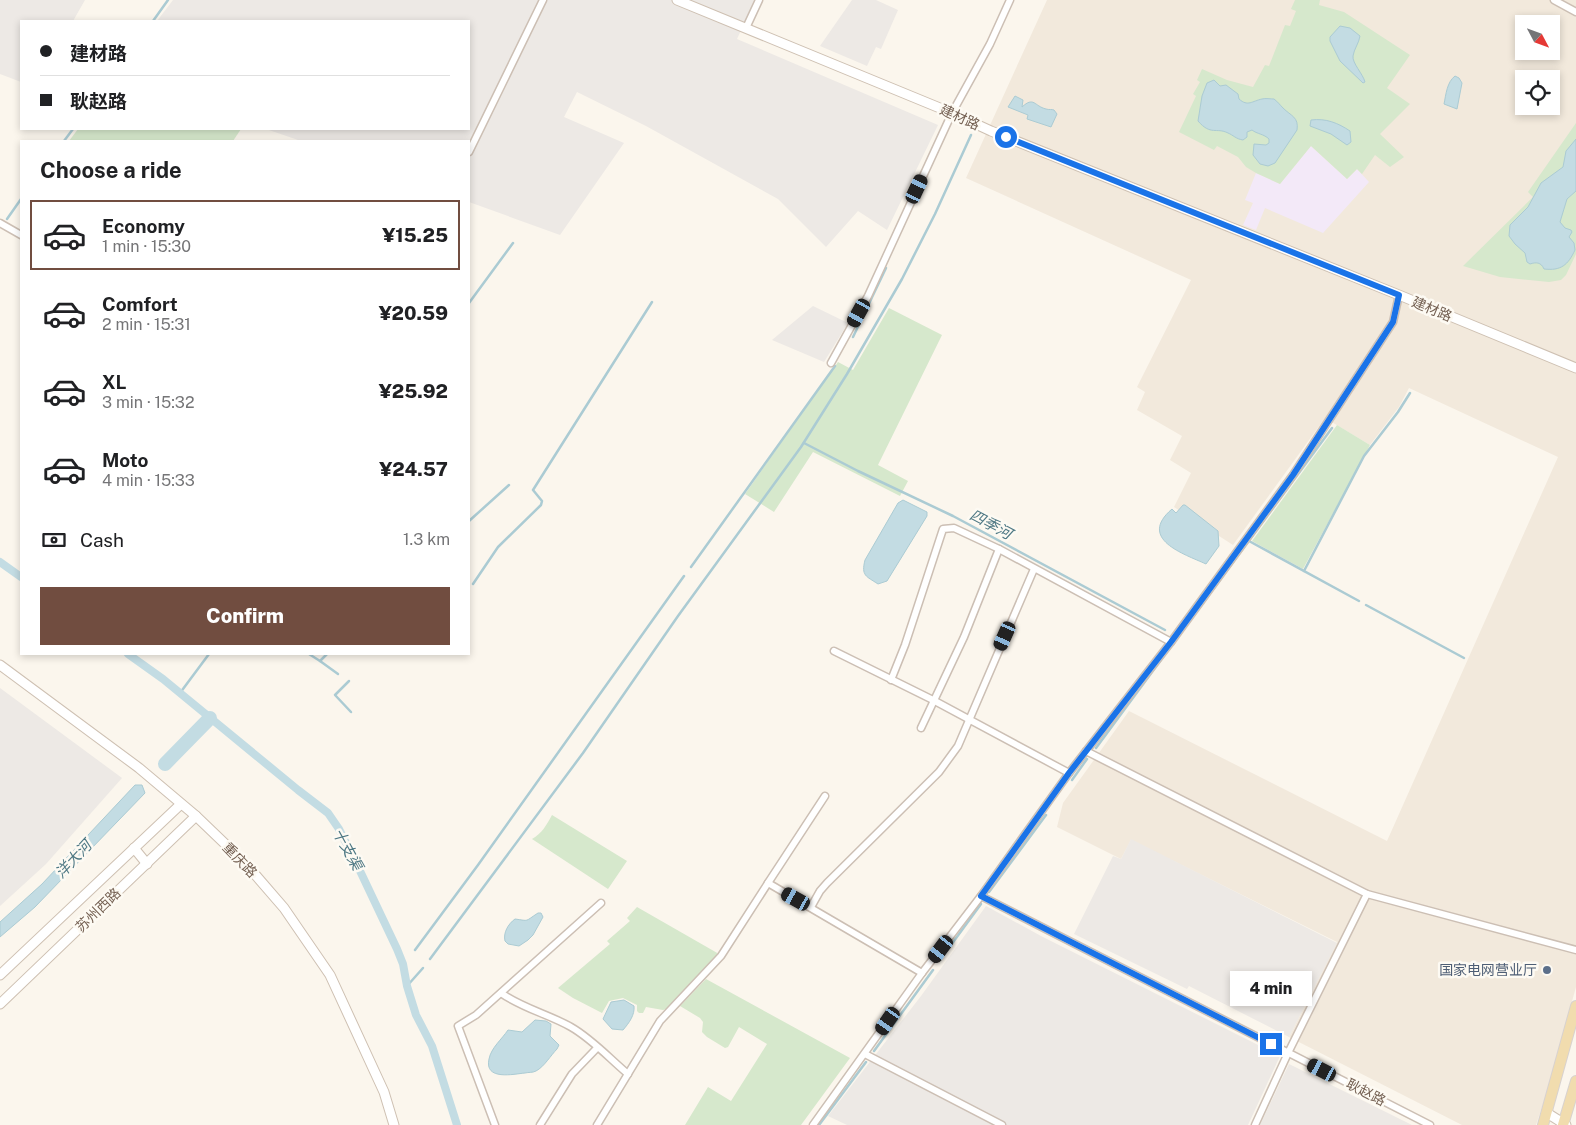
<!DOCTYPE html>
<meta charset="utf-8">
<style>
:root{--surface:#fff;--page:#f2f2f2;--text:#202124;--muted:#757577;--line:#e0e0e0;--accent:#714d40}
body{margin:0;font-family:"Public Sans","Noto Sans SC",sans-serif;background:var(--page);color:var(--text);height:100vh;display:flex;flex-direction:column;font-size:19px;white-space:nowrap}
*{box-sizing:border-box;margin:0}
p{font-size:16px;color:var(--muted)}
.icon{flex:none;width:28px;height:28px;fill:none;stroke:currentColor;stroke-width:2;stroke-linecap:round;stroke-linejoin:round}
.map{position:relative;flex:1;overflow:hidden}
.side{position:absolute;left:20px;top:140px;width:450px;height:515px;display:flex;flex-direction:column;background:var(--surface);border-radius:0px;box-shadow:0 2px 8px #0003}
.side>*{flex:none}
.guide{position:absolute;left:20px;top:20px;width:450px;height:110px;border-radius:0px;box-shadow:0 2px 8px #0003;display:grid;align-content:center;height:110px;padding:0 20px;background:var(--surface)}
.needle{width:32px;rotate:131deg}
.fabs{position:absolute;left:1515px;top:15px;display:grid;gap:10px}
.fabs a{display:grid;place-items:center;width:45px;height:45px;border-radius:0px;background:var(--surface);box-shadow:0 2px 8px #0003;font-size:25px}
.end{position:absolute;width:22px;height:22px;margin:-11px;border:6px solid #1a73e8;background:#fff;box-shadow:0 0 0 2px #fff}
.from{border-radius:50%}
.bubble{position:absolute;height:35px;border-radius:0px;background:var(--surface);box-shadow:0 2px 8px #0003;font-size:16px;font-weight:800;line-height:35px;text-align:center}
.car{position:absolute;width:15px;height:30px;margin:-15px -8px;border-radius:6px;box-shadow:0 0 4px 1px #0007;background:linear-gradient(#222 24%,#8ab4d8 0 40%,#222 0 76%,#8ab4d8 0 86%,#222 0)}
.guide b{display:flex;align-items:center;gap:18px;height:48px;font-size:19px}
.guide b+b{border-top:1px solid var(--line)}
.guide i{width:12px;height:12px;background:var(--text)}
ul{padding:0;list-style:none}
li{display:flex;align-items:center;gap:15px;height:70px;margin:0 10px 8px;padding:0 10px;border:2px solid transparent;border-radius:0px}
li div{flex:1}
li b{display:block;font-size:19px}
li em{font-style:normal;font-weight:800}
li.active{border-color:var(--accent)}
li>.icon{width:45px;height:45px;stroke-width:1.5}
h2{padding:0 20px;font-size:22px;line-height:60px}
.pay{display:flex;align-items:center;gap:12px;height:55px;padding:0 20px;font-size:19px}
.pay p{margin-inline-start:auto}
.button{display:flex;gap:10px;margin-top:auto;padding:10px 20px}
.button a{flex:1;height:58px;border-radius:0px;background:var(--accent);color:#fff;font-size:20px;font-weight:800;line-height:58px;text-align:center}
.map>svg:first-child{display:block}
.residential{fill:#f2e9dc;fill-rule:evenodd}
.industrial{fill:#ede9e5}
.education{fill:#f3e9f8}
.green{fill:#d6e8cc}
.water{fill:#c3dce3;stroke:#abcbd3}
.lines{fill:none;stroke-linecap:round;stroke-linejoin:round}
.stream{stroke:#abcbd3;stroke-width:2.5}
.canal{stroke:#c3dce3;stroke-width:8}
.river{stroke:#c3dce3;stroke-width:14}
.street-casing{stroke:#ccbfb4;stroke-width:9}
.secondary-casing{stroke:#cec0b2;stroke-width:11}
.primary-casing{stroke:#d8d2cf;stroke-width:12}
.street{stroke:#fff;stroke-width:6}
.secondary{stroke:#fff;stroke-width:9}
.primary{stroke:#f1dcae;stroke-width:10}
.route{stroke:#1a73e8;stroke-width:6}
.service-dot{fill:#5c6f8a;stroke:#fdfaf3;stroke-width:2}
.labels{text-anchor:middle;dominant-baseline:central;stroke-width:5;stroke-linejoin:round;paint-order:stroke}
.street-label{font-size:14px;fill:#746052;stroke:#fdfaf3}
.service-label{font-size:14px;fill:#4e5e75;stroke:#fdfaf3;text-anchor:end}
.water-label{font-size:15px;font-style:italic;fill:#4e7884;stroke:#fdfaf3}
</style>
<div class="map">
<svg width="1576" height="1125" viewBox="0 0 1576 1125">
<rect width="100%" height="100%" fill="#fbf6ed"/>
<path class="residential" d="M1047 0H1576V987L1546 1095 1536 1125H1462L1289 1037 1337 942 1131 840 1121 859 1057 827 1063 803 1129 711 1387 841 1558 457 1409 388 1399 407 1370 445 1325 418 1233 545 1174 507 1191 473 1170 460 1182 436 1137 410 1145 392 1137 387 1191 280 966 178ZM1524 24H1551V51H1524ZM1524 79H1551V106H1524Z"/>
<g class="industrial">
<path d="M0 0H85L73 21H21V82L0 74Z"/>
<path d="M173 0H755L737 39 938 125 887 230 858 211 826 247 778 199 646 126 577 92 564 117 624 143 560 235 469 202V141H301L266 129H469V21H157Z"/>
<path d="M852 0H876L898 10 881 49 876 47 867 66 820 46Z"/>
<path d="M813 306 848 323 824 362 772 340Z"/>
<path d="M0 688 122 778 46 864 0 906Z"/>
<path d="M1131 839 1337 943 1289 1037 1189 986 1187 989 1074 934 1113 856 1121 859Z"/>
<path d="M986 906 1041 936 1280 1056 1248 1125H847L828 1116 921 996Z"/>
<path d="M1289 1064 1406 1122 1412 1125H1260Z"/>
</g>
<path class="education" d="M1311 146 1347 179 1357 169 1369 182 1323 233 1265 208 1256 230 1243 225 1253 203 1245 200 1256 173 1280 184Z"/>
<g class="green">
<path d="M1295 0H1320L1319 5 1344 12 1410 55 1387 88 1410 104 1380 134 1404 157 1390 167 1375 155 1362 174 1357 169 1347 179 1311 146 1280 184 1256 173 1246 167 1238 157 1217 146 1214 150 1179 132 1196 96 1193 94 1200 82 1197 80 1202 69 1227 80 1253 87 1265 65 1269 66 1285 25 1290 26 1296 11 1291 9Z"/>
<path d="M1576 123V254L1566 275 1561 280 1549 282 1500 277 1463 266 1533 197 1528 192Z"/>
<path d="M78 129H241L233 141H69Z"/>
<path d="M889 308 942 335 878 465 908 481 900 496 813 452 774 512 745 494 838 362 853 370Z"/>
<path d="M1337 425 1370 445 1303 569 1252 541Z"/>
<path d="M552 815 627 861 608 889 532 839C542 833 546 826 552 815Z"/>
<path d="M637 907 719 954 669 1008 663 1010 646 1007 643 1013H639L637 1011V1005L623 998 609 1001 602 1013 573 998 558 988 610 944 607 941 630 921 627 918Z"/>
<path d="M706 979 850 1058 801 1125H685L708 1087 731 1101 767 1044 739 1027 728 1047 725 1048 707 1037 702 1032 703 1022 700 1018 680 1006Z"/>
</g>
<g class="water">
<path d="M1340 26 1350 28 1360 36C1359 43 1354 49 1353 56 1352 63 1363 74 1365 82L1363 83 1340 61 1330 41V37Z"/>
<path d="M1455 76 1459 78 1462 83 1457 109 1444 104C1446 94 1447 82 1455 76Z"/>
<path d="M1214 80 1220 86 1226 85 1238 94 1239 99C1248 107 1252 101 1262 99 1265 98 1271 99 1274 99 1278 102 1280 105 1283 108 1291 116 1299 117 1297 130L1275 163 1268 166 1260 164 1253 155 1254 144 1266 145 1269 143V139C1264 134 1257 134 1252 130L1247 132V137L1243 140C1236 139 1233 135 1228 133 1216 127 1211 136 1198 121L1202 96 1207 83Z"/>
<path d="M1015 96 1023 100 1022 107C1034 96 1034 106 1046 109 1049 110 1052 109 1054 110L1057 114 1051 127 1027 119 1028 115 1008 107Z"/>
<path d="M1311 120C1326 118 1338 123 1350 131L1351 142 1347 145 1331 134 1310 126Z"/>
<path d="M1576 139V191L1567 199 1560 222 1565 228 1571 230 1572 232 1569 237 1574 243 1575 250C1568 265 1561 271 1544 269 1541 262 1536 262 1530 264L1527 262 1525 253 1515 244 1509 236 1510 225 1528 207 1541 183 1563 167 1566 151Z"/>
<path d="M903 500 927 512V516L887 581 878 584C866 576 861 576 865 560L898 503Z"/>
<path d="M1183 505H1185L1218 531 1219 546 1206 564C1184 554 1137 539 1172 509L1176 513Z"/>
<path d="M135 785H142L145 793 35 907 0 937V922L42 884Z"/>
<path d="M538 913H541L543 917 533 935 528 940 519 946 508 944 505 941C503 933 508 924 515 919 530 921 524 922 538 913Z"/>
<path d="M624 1000 634 1006C635 1015 629 1023 623 1030L612 1029 603 1019 611 1002Z"/>
<path d="M535 1020 546 1021 551 1024 550 1036 559 1045 557 1049C551 1055 544 1067 536 1071 532 1073 529 1072 525 1073 514 1074 484 1081 489 1059 491 1048 502 1039 508 1030L522 1032Z"/>
</g>
<g class="lines">
<g class="stream">
<path d="M153 21 168 0"/>
<path d="M64 141 73 129"/>
<path d="M7 219 21 199"/>
<path d="M469 303 513 243"/>
<path d="M853 337 886 268"/>
<path d="M804 443 858 471 953 516 1165 630"/>
<path d="M469 521 509 485"/>
<path d="M1249 541 1359 601"/>
<path d="M691 567 835 366"/>
<path d="M1304 571 1364 456 1398 412 1410 393"/>
<path d="M473 584 498 547 541 505 542 501 533 490 652 302"/>
<path d="M1366 605 1464 658"/>
<path d="M309 654 320 661"/>
<path d="M327 654 320 661 338 674"/>
<path d="M349 681 335 695 351 712"/>
<path d="M180 693 209 654"/>
<path d="M1096 748 1332 428"/>
<path d="M1072 780 1087 759"/>
<path d="M989 892 1046 815"/>
<path d="M415 950 478 865 684 576"/>
<path d="M430 959 583 753 678 616 801 447 847 374 902 279 935 214 971 135"/>
<path d="M940 960 981 904"/>
<path d="M407 986 423 968"/>
<path d="M874 1051 933 970"/>
<path d="M819 1125 866 1062"/>
</g>
<g class="canal">
<path d="M0 562 21 577"/>
<path d="M128 654 163 679 298 790 328 813 339 829 361 873 397 949 403 964 407 986 416 1015 432 1046 457 1125"/>
</g>
<path class="river" d="M165 764 210 718"/>
<g class="street-casing">
<g id="street">
<path d="M1554 0 1576 12"/>
<path d="M746 28 759 0"/>
<path d="M469 152 543 0"/>
<path d="M0 223 21 235"/>
<path d="M831 363 868 296 952 113 990 44 1010 0"/>
<path d="M834 651 933 700 1069 773"/>
<path d="M891 680 905 645 943 529 954 528 999 549 1171 642"/>
<path d="M921 728 964 637 999 549"/>
<path d="M1086 751 1367 894 1576 950"/>
<path d="M768 883 825 796"/>
<path d="M981 896 1430 1125"/>
<path d="M811 907 820 891 827 883 939 772 958 746 1034 569"/>
<path d="M501 993C522 1008 548 1014 571 1027 592 1039 609 1058 628 1074"/>
<path d="M865 1054 1002 1125"/>
<path d="M495 1125 458 1026 476 1015 601 903"/>
<path d="M540 1125 572 1074 597 1048"/>
<path d="M597 1125 660 1021 721 956 768 883 922 973"/>
<path d="M813 1125 922 973 981 896 1069 773 1171 642 1293 475 1393 322 1399 295"/>
<path d="M1255 1125 1288 1053 1367 894"/>
</g>
</g>
<g class="secondary-casing">
<g id="secondary">
<path d="M677 0 952 113 991 131 1399 295 1576 368"/>
<path d="M0 665 139 768 196 816 246 864 284 908 330 975 384 1092 394 1125"/>
<path d="M134 848 147 864"/>
<path d="M0 975 181 804"/>
<path d="M0 1004 196 816"/>
<path d="M1547 1113 1566 1125"/>
</g>
</g>
<g class="primary-casing">
<g id="primary">
<path d="M1543 1125 1576 1006"/>
<path d="M1563 1125 1576 1081"/>
</g>
</g>
<use href="#street" class="street"/>
<use href="#secondary" class="secondary"/>
<use href="#primary" class="primary"/>
</g>
<g class="lines">
<path class="route" d="M1006 137 1399 295 1393 322 1293 475 1171 642 1069 773 981 896 1271 1044"/>
</g>
<circle class="service-dot" cx="1547" cy="970" r="5"/>
<g class="labels">
<g class="street-label">
<text transform="translate(960 117) rotate(24)">建材路</text>
<text transform="translate(1432 309) rotate(23)">建材路</text>
<text transform="translate(240 860) rotate(46)">重庆路</text>
<text transform="translate(98 910) rotate(-44)">苏州西路</text>
<text transform="translate(1366 1092) rotate(27)">耿赵路</text>
</g>
<g class="service-label">
<text x="1537" y="970">国家电网营业厅</text>
</g>
<g class="water-label">
<text transform="translate(991 524) rotate(28)">四季河</text>
<text transform="translate(348 849) rotate(61)">十支渠</text>
<text transform="translate(73 859) rotate(-47)">洋大河</text>
</g>
</g>
</svg>
<div class="fabs">
<a><svg class="needle" viewBox="-14 -14 28 28"><path d="M0-13l5 13h-10z" fill="#e53935"/><path d="M0 13l5-13h-10z" fill="#757577"/></svg></a>
<a><svg class="icon" aria-label="locate" viewBox="0 0 24 24"><circle cx="12" cy="12" r="6"/><path d="M12 2v4M12 18v4M2 12h4M18 12h4"/></svg></a>
</div>
<i class="end from" style="left:1006px;top:137px"></i>
<i class="end" style="left:1271px;top:1044px"></i>
<div class="bubble" style="left:1230px;top:971px;width:82px">4 min</div>
<i class="car" style="left:917px;top:189px;rotate:25deg"></i>
<i class="car" style="left:859px;top:313px;rotate:209deg"></i>
<i class="car" style="left:1005px;top:636px;rotate:204deg"></i>
<i class="car" style="left:796px;top:899px;rotate:299deg"></i>
<i class="car" style="left:941px;top:949px;rotate:217deg"></i>
<i class="car" style="left:888px;top:1021px;rotate:215deg"></i>
<i class="car" style="left:1322px;top:1070px;rotate:297deg"></i>
<div class="guide">
<b><i class="from"></i>建材路</b>
<b><i></i>耿赵路</b>
</div>
<section class="side">
<h2>Choose a ride</h2>
<ul>
<li class="active"><svg class="icon" aria-label="car" viewBox="0 0 24 24"><path d="M5 17H2v-5l4-1 3-4h7l3 4 3 1v5h-3M9 17h6M6 11h13"/><circle cx="7" cy="17" r="2"/><circle cx="17" cy="17" r="2"/></svg><div><b>Economy</b><p>1 min · 15:30</p></div><em>¥15.25</em></li>
<li><svg class="icon" aria-label="car" viewBox="0 0 24 24"><path d="M5 17H2v-5l4-1 3-4h7l3 4 3 1v5h-3M9 17h6M6 11h13"/><circle cx="7" cy="17" r="2"/><circle cx="17" cy="17" r="2"/></svg><div><b>Comfort</b><p>2 min · 15:31</p></div><em>¥20.59</em></li>
<li><svg class="icon" aria-label="car" viewBox="0 0 24 24"><path d="M5 17H2v-5l4-1 3-4h7l3 4 3 1v5h-3M9 17h6M6 11h13"/><circle cx="7" cy="17" r="2"/><circle cx="17" cy="17" r="2"/></svg><div><b>XL</b><p>3 min · 15:32</p></div><em>¥25.92</em></li>
<li><svg class="icon" aria-label="car" viewBox="0 0 24 24"><path d="M5 17H2v-5l4-1 3-4h7l3 4 3 1v5h-3M9 17h6M6 11h13"/><circle cx="7" cy="17" r="2"/><circle cx="17" cy="17" r="2"/></svg><div><b>Moto</b><p>4 min · 15:33</p></div><em>¥24.57</em></li>
</ul>
<div class="pay"><svg class="icon" aria-label="cash" viewBox="0 0 24 24"><path d="M3 7h18v10H3z"/><circle cx="12" cy="12" r="2"/></svg>Cash<p>1.3 km</p></div>
<div class="button"><a>Confirm</a></div>
</section>
</div>
